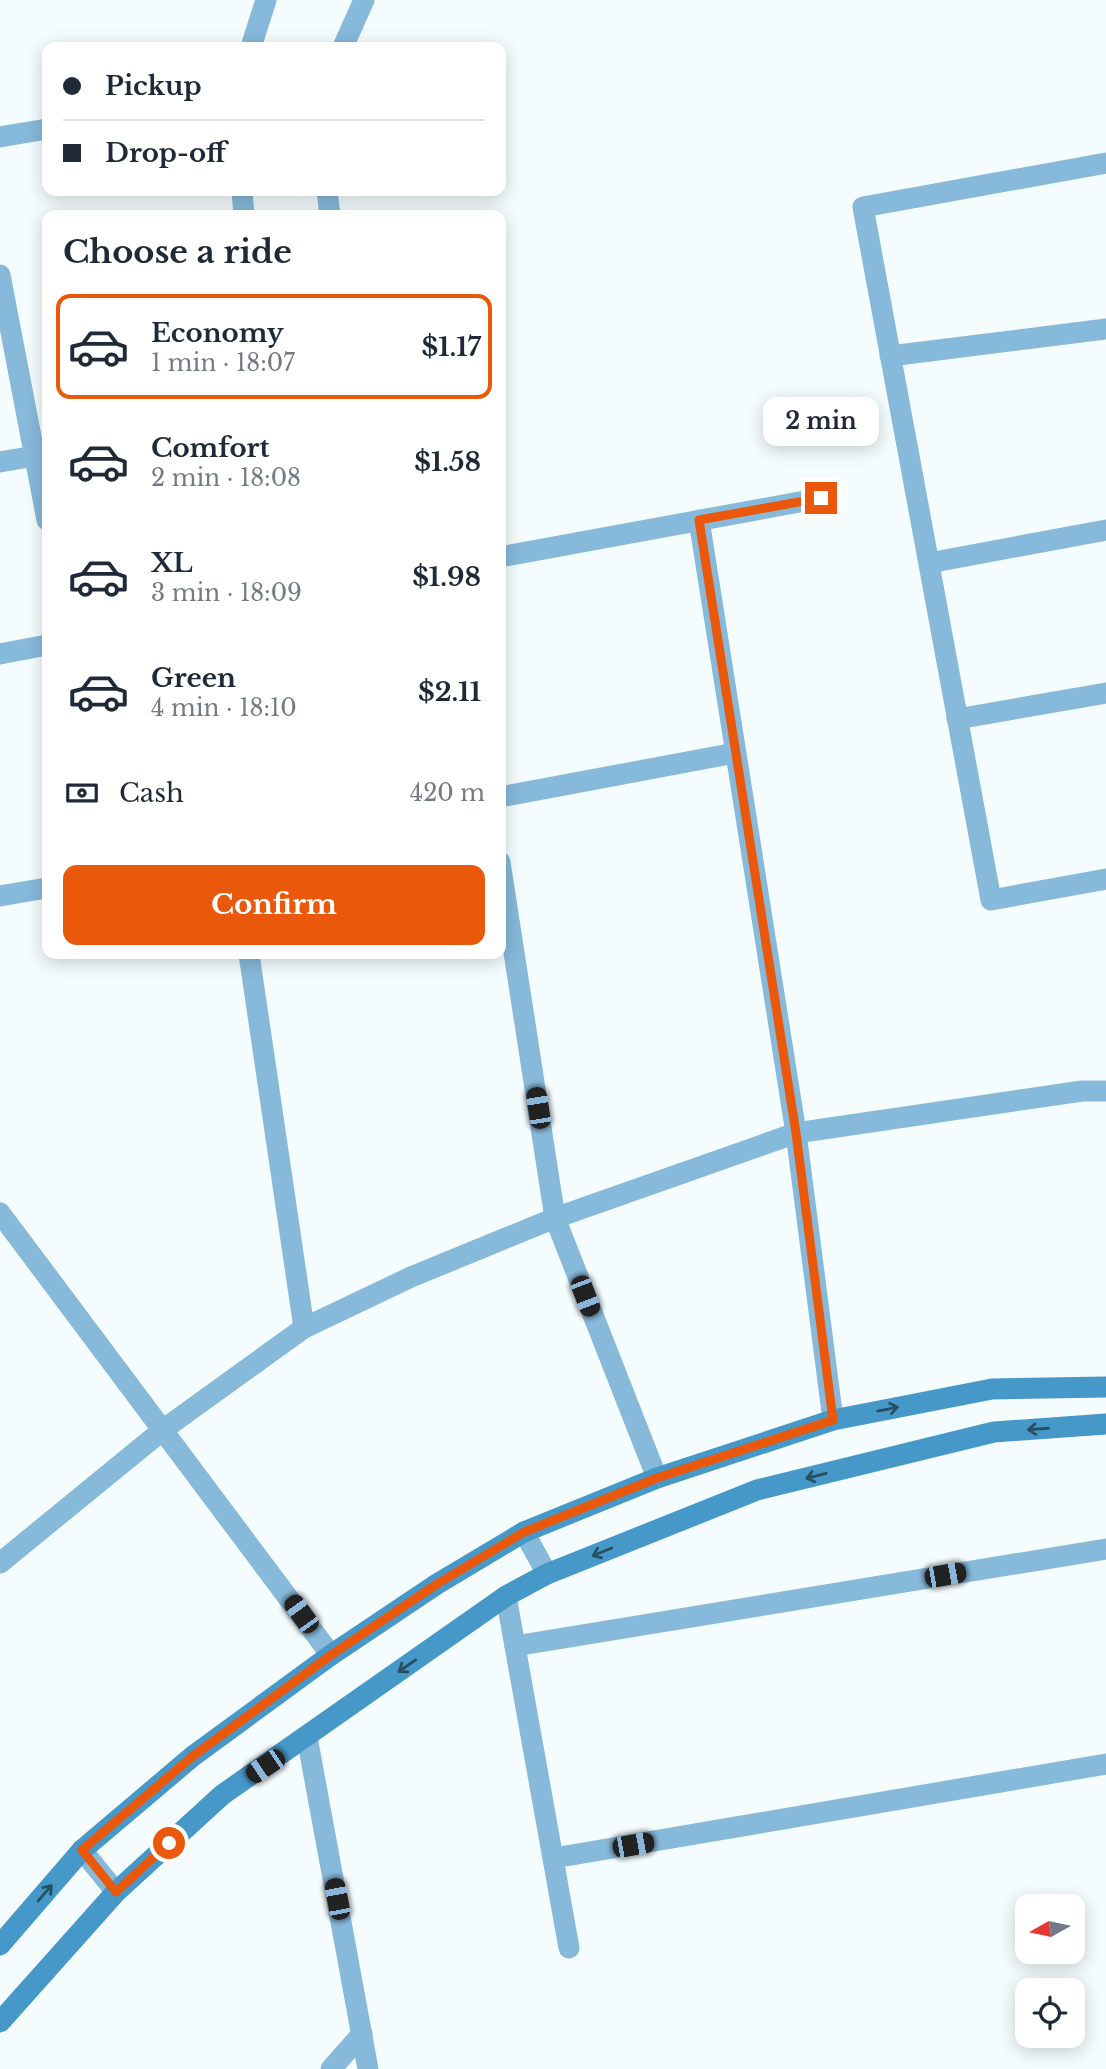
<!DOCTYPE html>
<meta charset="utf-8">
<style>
:root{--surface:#fff;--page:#f2f2f3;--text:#1f2937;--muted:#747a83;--line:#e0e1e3;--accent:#ea580c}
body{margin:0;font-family:"Libre Baskerville",serif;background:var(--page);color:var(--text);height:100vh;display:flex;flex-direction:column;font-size:26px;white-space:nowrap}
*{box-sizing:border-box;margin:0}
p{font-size:23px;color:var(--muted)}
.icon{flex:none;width:38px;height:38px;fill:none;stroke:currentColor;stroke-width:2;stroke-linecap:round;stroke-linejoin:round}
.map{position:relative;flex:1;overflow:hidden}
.side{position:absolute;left:42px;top:210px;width:464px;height:749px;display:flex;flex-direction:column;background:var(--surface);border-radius:14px;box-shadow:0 4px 18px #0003}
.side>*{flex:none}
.guide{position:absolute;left:42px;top:42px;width:464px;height:154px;border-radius:14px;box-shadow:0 4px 18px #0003;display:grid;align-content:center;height:154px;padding:0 21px;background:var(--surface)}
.needle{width:46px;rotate:261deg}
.tools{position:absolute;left:1015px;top:1894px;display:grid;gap:14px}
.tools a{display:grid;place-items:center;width:70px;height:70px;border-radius:14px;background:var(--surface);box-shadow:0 4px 18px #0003;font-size:35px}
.end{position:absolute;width:32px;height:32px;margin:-16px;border:9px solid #ea580c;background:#fff;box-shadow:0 0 0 4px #fff}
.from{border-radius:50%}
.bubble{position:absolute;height:49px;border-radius:14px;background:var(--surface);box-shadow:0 4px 18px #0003;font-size:23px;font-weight:800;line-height:49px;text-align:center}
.car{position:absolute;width:21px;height:42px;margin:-21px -10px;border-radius:9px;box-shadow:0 0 5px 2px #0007;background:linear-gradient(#222 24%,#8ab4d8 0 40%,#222 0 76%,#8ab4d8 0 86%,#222 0)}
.guide b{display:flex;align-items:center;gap:24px;height:66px;font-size:26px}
.guide b+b{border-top:2px solid var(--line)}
.guide i{width:18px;height:18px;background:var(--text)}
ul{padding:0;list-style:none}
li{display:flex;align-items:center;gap:21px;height:105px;margin:0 14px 10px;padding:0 7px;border:4px solid transparent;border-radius:14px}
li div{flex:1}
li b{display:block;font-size:26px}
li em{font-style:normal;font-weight:800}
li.selected{border-color:var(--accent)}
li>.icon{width:63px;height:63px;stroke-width:1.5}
h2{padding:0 21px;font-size:32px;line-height:84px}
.pay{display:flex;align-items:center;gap:18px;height:77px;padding:0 21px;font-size:26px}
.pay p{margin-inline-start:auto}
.primary-button{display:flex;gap:14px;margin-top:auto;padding:14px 21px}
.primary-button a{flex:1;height:80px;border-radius:14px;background:var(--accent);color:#fff;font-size:28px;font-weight:800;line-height:80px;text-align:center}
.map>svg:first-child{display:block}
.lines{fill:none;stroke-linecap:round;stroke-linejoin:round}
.street{stroke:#87b9da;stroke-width:21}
.secondary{stroke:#4698c8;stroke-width:21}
.oneway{stroke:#274f61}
.route{stroke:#ea580c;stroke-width:9}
</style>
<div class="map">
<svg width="1106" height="2069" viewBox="0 0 1106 2069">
<rect width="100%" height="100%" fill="#f4fcfd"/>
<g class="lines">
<g class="street">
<path d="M251 47 266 0"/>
<path d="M343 47 364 0"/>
<path d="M0 137 47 129"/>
<path d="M1106 163 863 207 991 900 1106 879"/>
<path d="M242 191 244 215"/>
<path d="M327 191 330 215"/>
<path d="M0 275 47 520"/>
<path d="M890 356 1106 329"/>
<path d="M0 462 35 456"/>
<path d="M699 520 796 1133 833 1420"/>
<path d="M500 557 821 498"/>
<path d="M929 563 1106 530"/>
<path d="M0 654 47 645"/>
<path d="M957 719 1106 693"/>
<path d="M500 797 735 753"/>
<path d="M500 862 555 1218 657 1478"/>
<path d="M0 896 47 888"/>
<path d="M249 954 304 1328"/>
<path d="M0 1213 331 1655"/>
<path d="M524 1532 547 1574"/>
<path d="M0 1563 164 1429 304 1328 411 1277 555 1218 796 1133 1082 1091H1106"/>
<path d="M506 1596 569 1948"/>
<path d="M515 1646 1106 1549"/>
<path d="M307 1737 368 2069"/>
<path d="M82 1850 116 1892"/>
<path d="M554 1858 1106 1764"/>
<path d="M331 2069 362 2034"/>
</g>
<g class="secondary">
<path d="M0 1945 82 1850 193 1756 331 1655 437 1584 524 1532 657 1478 833 1420 992 1389 1106 1387"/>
<path d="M0 2022 116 1892 222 1795 506 1596 547 1574 757 1490 994 1432 1106 1424"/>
</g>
</g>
<defs><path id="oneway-shaft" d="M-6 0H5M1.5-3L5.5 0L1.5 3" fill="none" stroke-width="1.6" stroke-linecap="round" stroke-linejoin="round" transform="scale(1.75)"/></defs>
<g class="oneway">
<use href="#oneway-shaft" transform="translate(888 1409) rotate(-11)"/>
<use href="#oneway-shaft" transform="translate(1038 1429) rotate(176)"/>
<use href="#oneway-shaft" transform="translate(816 1476) rotate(166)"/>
<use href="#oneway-shaft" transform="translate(602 1552) rotate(158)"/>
<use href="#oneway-shaft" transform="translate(407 1666) rotate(145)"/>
<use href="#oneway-shaft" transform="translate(45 1893) rotate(-49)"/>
</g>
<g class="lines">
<path class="route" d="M169 1843 116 1892 82 1850 193 1756 331 1655 437 1584 524 1532 657 1478 833 1420 796 1133 699 520 821 498"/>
</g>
</svg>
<div class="tools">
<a><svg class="needle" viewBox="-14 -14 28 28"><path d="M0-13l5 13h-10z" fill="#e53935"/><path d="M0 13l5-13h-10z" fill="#747a83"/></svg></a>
<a><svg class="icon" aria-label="locate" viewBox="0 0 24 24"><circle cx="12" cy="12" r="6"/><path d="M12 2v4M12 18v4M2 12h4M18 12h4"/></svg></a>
</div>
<i class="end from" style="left:169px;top:1843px"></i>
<i class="end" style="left:821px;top:498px"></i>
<div class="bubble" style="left:763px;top:397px;width:116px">2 min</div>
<i class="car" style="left:538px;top:1108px;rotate:351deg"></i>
<i class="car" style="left:585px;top:1296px;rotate:159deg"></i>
<i class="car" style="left:945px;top:1575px;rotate:80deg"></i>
<i class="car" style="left:301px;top:1614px;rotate:324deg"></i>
<i class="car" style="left:265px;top:1766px;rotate:236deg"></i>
<i class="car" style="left:633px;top:1845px;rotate:80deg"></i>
<i class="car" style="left:337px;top:1899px;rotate:349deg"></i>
<div class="guide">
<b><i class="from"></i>Pickup</b>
<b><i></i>Drop-off</b>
</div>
<section class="side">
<h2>Choose a ride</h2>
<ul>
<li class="selected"><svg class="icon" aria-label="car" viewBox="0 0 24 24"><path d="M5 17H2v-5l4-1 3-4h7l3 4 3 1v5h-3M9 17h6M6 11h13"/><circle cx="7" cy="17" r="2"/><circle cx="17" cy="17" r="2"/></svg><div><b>Economy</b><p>1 min · 18:07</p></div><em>$1.17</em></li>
<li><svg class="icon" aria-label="car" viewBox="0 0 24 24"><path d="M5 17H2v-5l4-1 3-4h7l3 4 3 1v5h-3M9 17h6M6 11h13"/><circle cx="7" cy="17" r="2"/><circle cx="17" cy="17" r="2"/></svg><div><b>Comfort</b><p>2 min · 18:08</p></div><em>$1.58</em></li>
<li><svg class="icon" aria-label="car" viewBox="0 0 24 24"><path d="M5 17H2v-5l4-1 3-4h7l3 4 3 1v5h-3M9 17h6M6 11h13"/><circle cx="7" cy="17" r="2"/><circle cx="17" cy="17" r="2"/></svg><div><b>XL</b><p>3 min · 18:09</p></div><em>$1.98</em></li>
<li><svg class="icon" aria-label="car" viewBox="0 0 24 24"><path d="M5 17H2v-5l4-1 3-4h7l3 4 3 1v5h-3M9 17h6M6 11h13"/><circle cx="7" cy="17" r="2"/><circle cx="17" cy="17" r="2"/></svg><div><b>Green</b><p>4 min · 18:10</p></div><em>$2.11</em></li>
</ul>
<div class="pay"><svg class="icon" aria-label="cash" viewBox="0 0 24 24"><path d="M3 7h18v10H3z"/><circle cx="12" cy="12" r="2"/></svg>Cash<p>420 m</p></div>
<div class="primary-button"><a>Confirm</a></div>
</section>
</div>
